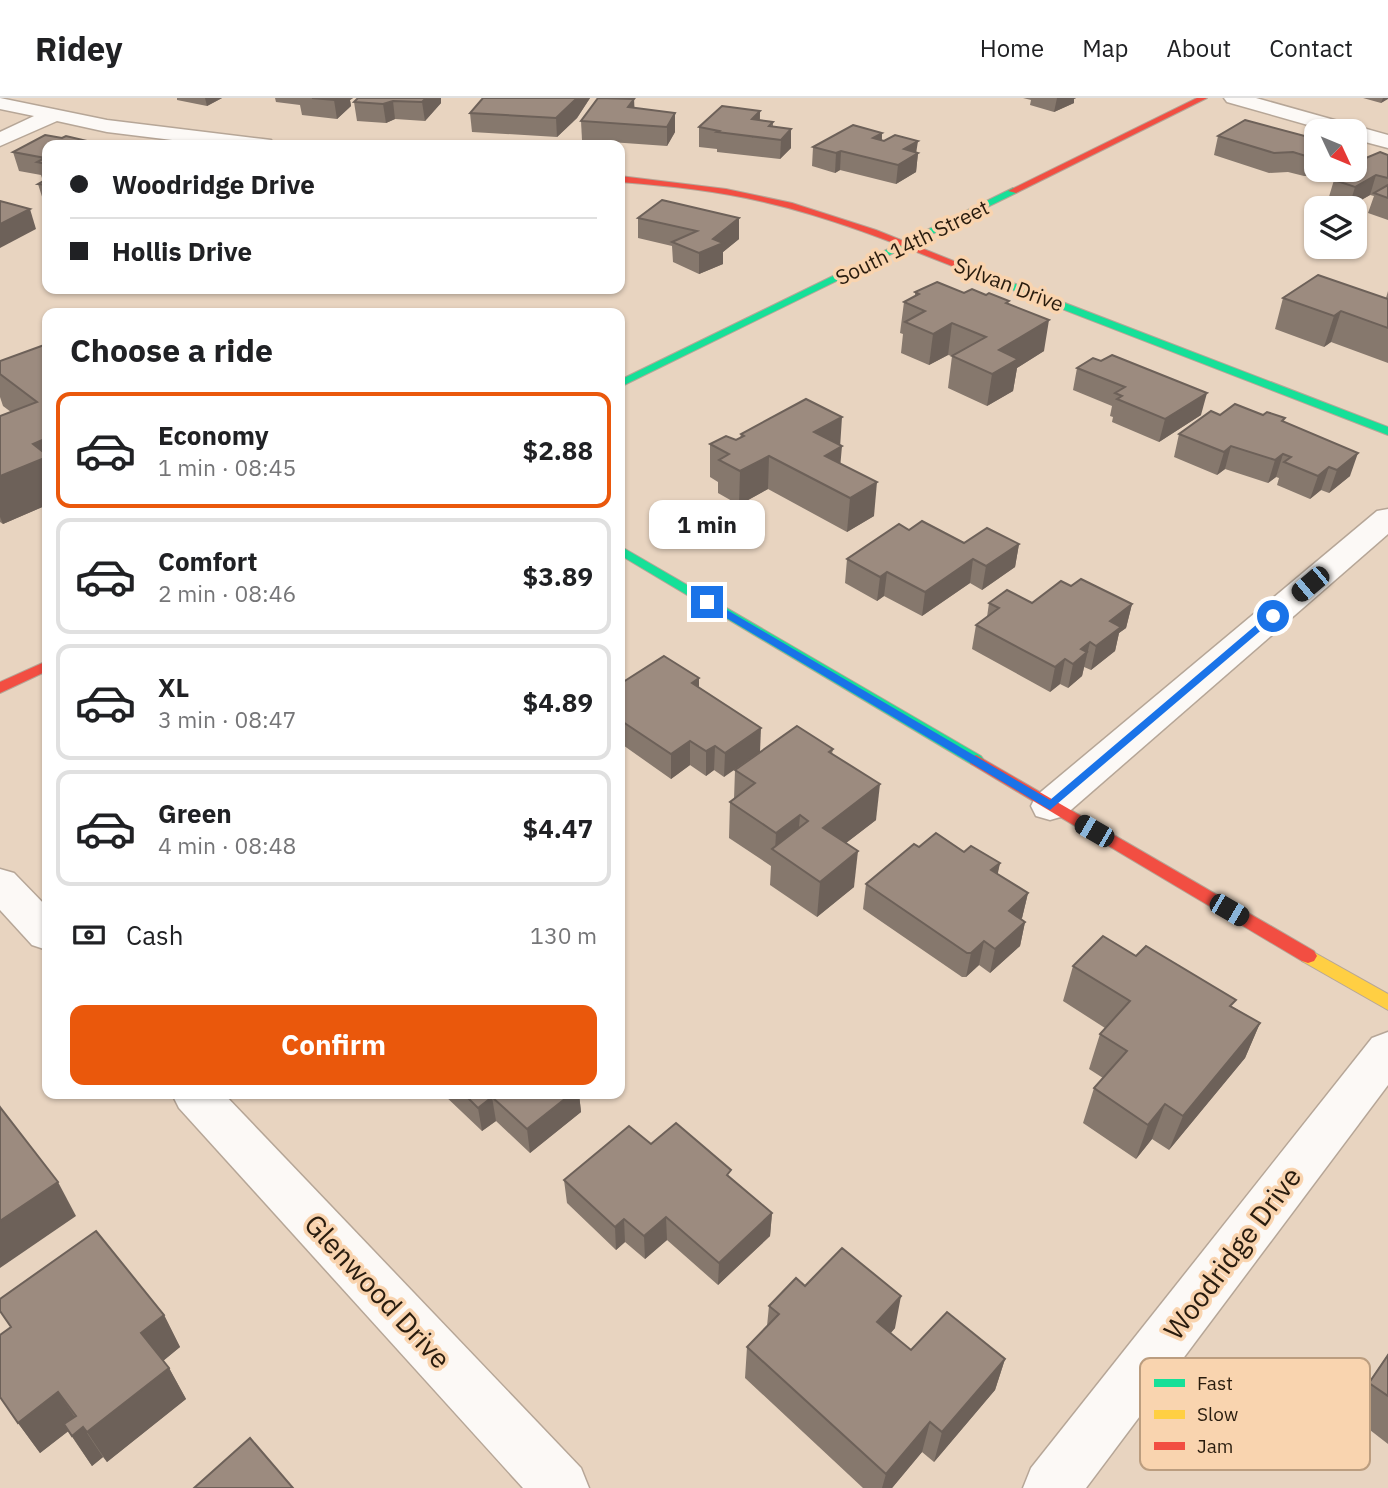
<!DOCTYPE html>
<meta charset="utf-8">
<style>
:root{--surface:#fff;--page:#f2f2f2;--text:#202124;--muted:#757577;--line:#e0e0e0;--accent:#ea580c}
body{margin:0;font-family:"IBM Plex Sans",sans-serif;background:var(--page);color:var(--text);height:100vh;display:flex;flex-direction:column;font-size:26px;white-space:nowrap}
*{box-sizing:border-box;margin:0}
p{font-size:23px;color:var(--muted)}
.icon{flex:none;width:38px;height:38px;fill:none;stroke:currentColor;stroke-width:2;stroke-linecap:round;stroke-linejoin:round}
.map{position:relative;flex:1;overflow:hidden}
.drawer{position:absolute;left:42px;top:210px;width:583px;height:791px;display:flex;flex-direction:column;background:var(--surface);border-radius:14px;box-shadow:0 2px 5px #0004}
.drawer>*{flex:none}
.top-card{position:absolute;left:42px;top:42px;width:583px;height:154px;border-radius:14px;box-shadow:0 2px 5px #0004;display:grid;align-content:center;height:154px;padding:0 28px;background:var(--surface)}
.needle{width:46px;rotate:134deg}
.tools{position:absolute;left:1304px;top:21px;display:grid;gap:14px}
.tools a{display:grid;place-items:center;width:63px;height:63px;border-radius:14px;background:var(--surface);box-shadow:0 2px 5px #0004;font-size:35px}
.end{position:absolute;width:32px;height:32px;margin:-16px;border:9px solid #1a73e8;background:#fff;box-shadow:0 0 0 4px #fff}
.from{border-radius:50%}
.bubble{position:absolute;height:49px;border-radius:14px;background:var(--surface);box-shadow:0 2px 5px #0004;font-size:23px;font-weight:700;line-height:49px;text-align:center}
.car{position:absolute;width:21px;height:42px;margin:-21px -10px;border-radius:9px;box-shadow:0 0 5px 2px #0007;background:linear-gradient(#222 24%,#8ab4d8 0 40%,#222 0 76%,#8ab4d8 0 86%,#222 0)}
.top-card b{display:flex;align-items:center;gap:24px;height:66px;font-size:26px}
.top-card b+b{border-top:2px solid var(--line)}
.top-card i{width:18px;height:18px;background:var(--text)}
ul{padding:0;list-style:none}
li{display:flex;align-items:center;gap:21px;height:116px;margin:0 14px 10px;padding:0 14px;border:4px solid var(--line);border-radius:14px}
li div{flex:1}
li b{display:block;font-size:26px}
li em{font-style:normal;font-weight:700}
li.on{border-color:var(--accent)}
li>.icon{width:63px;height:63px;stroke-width:1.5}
h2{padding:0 28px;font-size:32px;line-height:84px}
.pay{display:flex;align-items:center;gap:18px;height:77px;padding:0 28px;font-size:26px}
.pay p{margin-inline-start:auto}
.cta{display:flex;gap:14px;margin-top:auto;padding:14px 28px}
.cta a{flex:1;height:80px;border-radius:14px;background:var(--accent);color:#fff;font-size:28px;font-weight:700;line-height:80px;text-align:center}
header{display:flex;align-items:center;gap:42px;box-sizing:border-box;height:98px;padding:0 35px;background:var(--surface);border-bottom:2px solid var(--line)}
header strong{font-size:33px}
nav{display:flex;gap:38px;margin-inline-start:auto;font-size:24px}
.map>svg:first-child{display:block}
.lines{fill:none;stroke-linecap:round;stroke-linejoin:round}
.street-casing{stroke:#b6a697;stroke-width:3}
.fast-casing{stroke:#b6a697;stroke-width:2}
.slow-casing{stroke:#b6a697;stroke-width:2}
.jam-casing{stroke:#b6a697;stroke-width:2}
.street{fill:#fcf9f6;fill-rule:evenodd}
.fast{fill:#16e098;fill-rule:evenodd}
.slow{fill:#ffcf43;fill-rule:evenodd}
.jam{fill:#f24e42;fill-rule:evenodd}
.wall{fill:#86786d}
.shaded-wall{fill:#6d6159}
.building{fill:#9c8b7f;stroke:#6d6159;stroke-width:2}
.route{fill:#1a73e8}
.labels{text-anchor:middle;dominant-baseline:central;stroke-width:7;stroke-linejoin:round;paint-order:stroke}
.far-street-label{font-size:21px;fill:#291c0e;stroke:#f9d4af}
.near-street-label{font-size:28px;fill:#291c0e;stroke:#f9d4af}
.key{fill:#f9d4af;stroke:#bb9d7f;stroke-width:2}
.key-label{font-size:19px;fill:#291c0e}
</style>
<header>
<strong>Ridey</strong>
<nav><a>Home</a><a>Map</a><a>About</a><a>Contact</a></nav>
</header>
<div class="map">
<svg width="1388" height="1390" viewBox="0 0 1388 1390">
<rect width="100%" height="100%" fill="#e8d4c0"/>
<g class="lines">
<g class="street-casing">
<g id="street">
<path d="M0 0 107 22 263 41 271 42 274 47H213L107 34 57 23 0 48V34L34 18 0 11Z"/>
<path d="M1224 0H1256L1388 37V50L1354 41V33H1329L1227 4Z"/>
<path d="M1388 411V436L1064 718 1050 722 1036 718 1031 708 1036 698 1377 413Z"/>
<path d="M0 771 14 775 47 809V852L32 847 0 812Z"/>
<path d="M1388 934V987L1086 1390H1023L1031 1370 1372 940Z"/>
<path d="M172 996H224L581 1370 589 1390H523L179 1010Z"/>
</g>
</g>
<g class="fast-casing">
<g id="fast">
<path d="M1013 90 1018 93 1016 95 620 289V282Z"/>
<path d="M1005 185H1013L1388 329V337L1005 189Z"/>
<path d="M620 448 981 658 984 662 976 667 971 666 620 457Z"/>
</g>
</g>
<g class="slow-casing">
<path id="slow" d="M1308 851 1388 896V912L1302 863 1299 858 1302 853Z"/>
</g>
<g class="jam-casing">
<g id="jam">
<path d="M1197 0H1207L1016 95 1008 93Z"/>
<path d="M620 78 726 91 792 105 876 132 1014 187 1005 189C927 159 850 124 768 105 720 93 670 88 620 84Z"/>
<path d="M47 563V573L0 595V584Z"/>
<path d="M976 657 1314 853 1317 858 1314 863 1308 865 1302 863 971 666 968 662Z"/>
</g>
</g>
<use href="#street" class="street"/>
<use href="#fast" class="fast"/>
<use href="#slow" class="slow"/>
<use href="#jam" class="jam"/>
</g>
<g class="wall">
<path d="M177 0H222L207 8 177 2Z"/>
<path d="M275 0H353L350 2 351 8 337 21 302 17 300 7 276 4Z"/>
<path d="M358 0H441V5L425 23 395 21 386 25 357 23 354 4Z"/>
<path d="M483 0H590L577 20 557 39 472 34 470 15Z"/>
<path d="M1023 0H1076L1074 1V5L1054 14 1030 7 1031 2Z"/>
<path d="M1363 0H1388L1381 5Z"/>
<path d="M634 10 675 34 667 48 582 42 581 23Z"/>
<path d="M760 13V22L773 24V29L791 31V50L780 61 717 54V51L699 49V29Z"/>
<path d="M882 35V43L918 55 916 74 896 86 840 72 835 75 812 68 813 49Z"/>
<path d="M1218 38 1316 41V72H1329L1319 78H1304L1288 74 1269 75 1214 57Z"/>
<path d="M47 47V106L44 105 38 86 43 83 41 77 19 73 13 54Z"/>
<path d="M1388 57V122L1368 115 1374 98 1370 97 1349 109 1328 102 1334 82 1346 75 1347 72H1354Z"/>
<path d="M638 120 739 141 723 154V166L699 176 673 164 672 148 638 140Z"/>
<path d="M1388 193V265L1331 244 1324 249 1275 231 1283 200H1386Z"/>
<path d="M915 194 964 195 1009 206 1044 253 1017 270 1013 293 987 308 948 290 952 258 948 257 929 267 901 255 903 236 900 235 904 204 915 198Z"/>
<path d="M47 246V407L3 426 0 424V318L11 314 3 308 0 299V263Z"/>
<path d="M1077 270 1201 317 1159 344 1112 324 1113 319 1110 318 1112 308 1073 292Z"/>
<path d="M1220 317H1263L1284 324 1350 378 1329 395 1321 392 1310 401 1277 387 1279 380 1276 379 1268 385 1225 371 1217 377 1174 359 1179 336Z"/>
<path d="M741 336 840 366 874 418 847 434 768 391 739 407 718 395V384L710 379V346L736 342 740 340Z"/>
<path d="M909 432 964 445 1019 446 1015 469 982 492 970 485 922 518 884 498 877 503 845 485 847 461Z"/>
<path d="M1071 488 1132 506 1126 530 1119 535 1115 553 1091 572 1084 569 1082 578 1068 590 1060 586 1050 594 972 551 976 527 987 519 989 505H1032Z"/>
<path d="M699 580V590L761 630 724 679 714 672 706 678 690 667 671 681 620 645V586Z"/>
<path d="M833 651 832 656 876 722 846 745 854 789 817 819 770 787 771 768 729 740 730 704 734 701 735 672Z"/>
<path d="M919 749 964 754 1000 765 997 776 1028 795 1022 820 1021 821 1025 824 1020 848 990 875 979 867 966 879H962L863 811 866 786Z"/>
<path d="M1136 858 1233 909 1260 925 1245 960 1169 1052 1152 1041 1136 1061 1083 1025 1094 990 1103 980 1089 971 1100 936 1105 930 1063 903 1073 868Z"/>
<path d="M443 996H579L581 1014 530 1055 496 1023 482 1033Z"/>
<path d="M651 1046 731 1080 772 1115 770 1138 718 1187 667 1142 645 1161 625 1144 616 1152 567 1105 564 1082Z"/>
<path d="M805 1188 895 1230 891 1235 911 1252 1005 1261 995 1292 934 1364 922 1354 892 1390H863L745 1280 747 1249 767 1228 769 1208Z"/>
<path d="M164 1217 180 1249 163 1263 169 1270 186 1301 107 1364 103 1359 92 1368 68 1333 40 1355 18 1325Z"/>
<path d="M1388 1256V1346L1348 1315Z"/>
</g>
<g class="shaded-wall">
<path d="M205 0H222L207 8Z"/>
<path d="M336 0H353L350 2 351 8 337 21 334 2Z"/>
<path d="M426 0H441V5L425 23 422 4Z"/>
<path d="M577 0H590L577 20 557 39 556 20Z"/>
<path d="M1057 0H1076L1074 1V5L1054 14Z"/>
<path d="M1383 0H1388V1L1381 5Z"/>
<path d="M634 1 635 19 628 9Z"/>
<path d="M393 3 395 21 386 25 383 6Z"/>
<path d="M760 13 759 32 752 40V21Z"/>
<path d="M675 15V34L667 48V29Z"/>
<path d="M791 31V50L780 61 781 42Z"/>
<path d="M882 35 881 54 873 40Z"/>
<path d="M918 43 916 56 918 55 916 74 896 86 898 67 904 51Z"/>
<path d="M841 53 840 72 835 75 836 55Z"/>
<path d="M1321 72H1329L1319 78Z"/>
<path d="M1376 77 1370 97 1349 109 1355 89Z"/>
<path d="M30 111 36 131 0 150V126Z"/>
<path d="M739 120V141L723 154V166L699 176V155L713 141Z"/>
<path d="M1341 213 1331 244 1324 249 1334 218Z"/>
<path d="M1049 222 1044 253 1017 270 1013 293 987 308 992 276 999 252Z"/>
<path d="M952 225 948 257 929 267 933 236Z"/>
<path d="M1207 295 1201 317 1159 344 1165 321Z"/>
<path d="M842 319 840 350 842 348 839 382 828 388 814 334Z"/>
<path d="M47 340V407L3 426 0 419V378L33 346Z"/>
<path d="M1231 348 1225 371 1217 377 1224 354Z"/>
<path d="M1358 355 1350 378 1329 395 1337 372Z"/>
<path d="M1283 356 1276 379 1268 385 1275 362Z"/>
<path d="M769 358 768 391 739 407 740 373Z"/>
<path d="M1329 369 1321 392 1310 401 1318 378Z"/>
<path d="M877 384 874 418 847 434 850 400Z"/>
<path d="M1019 446 1015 469 982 492 986 468Z"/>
<path d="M973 461 970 485 922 518 925 494Z"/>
<path d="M887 474 884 498 877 503 880 479Z"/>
<path d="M1132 506 1126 530 1119 535 1115 553 1091 572 1096 548 1110 523Z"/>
<path d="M1090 544 1082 578 1068 590 1073 566 1081 551Z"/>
<path d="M1065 561 1060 586 1050 594 1055 569Z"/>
<path d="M699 580V605L692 585Z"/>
<path d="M761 630 760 654 724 679 725 655Z"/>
<path d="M690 643V667L671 681V656Z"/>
<path d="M715 648 714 672 706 678V653Z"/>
<path d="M880 686 876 722 820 765 823 730Z"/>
<path d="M800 717 797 753H775L776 735Z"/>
<path d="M858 753 854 789 817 819 820 784Z"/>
<path d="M1000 765 995 789 991 772Z"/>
<path d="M1028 795 1022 820 1003 838 1009 813Z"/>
<path d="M1025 824 1020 848 990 875 995 851Z"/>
<path d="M984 843 979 867 966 879 971 855Z"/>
<path d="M1260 925 1245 960 1169 1052 1183 1018Z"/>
<path d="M571 996H579L581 1014 530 1055 527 1031Z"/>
<path d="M492 999 496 1023 482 1033 478 1010Z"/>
<path d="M1165 1006 1152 1041 1136 1061 1148 1027Z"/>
<path d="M58 1084 76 1118 0 1170V1123Z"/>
<path d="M772 1115 770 1138 718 1187 719 1165Z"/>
<path d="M666 1119 667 1142 645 1161 644 1138Z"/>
<path d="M624 1121 625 1144 616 1152 615 1129Z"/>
<path d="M901 1198 895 1230 872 1255 877 1224Z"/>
<path d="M164 1217 180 1249 158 1267 141 1235Z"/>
<path d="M1005 1261 995 1292 934 1364 942 1334Z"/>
<path d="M169 1270 186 1301 107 1364 87 1334Z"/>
<path d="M58 1294 79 1325 40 1355 18 1325Z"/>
<path d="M930 1324 922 1354 892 1390H882L886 1376Z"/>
<path d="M83 1329 103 1359 92 1368 72 1338Z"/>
</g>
<g class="building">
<path d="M312 0H336L334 2Z"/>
<path d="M358 0H426L422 4 393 3 383 6 354 4Z"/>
<path d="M483 0H577L556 20 470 15Z"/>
<path d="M598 0 634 1 628 9 675 15 667 29 581 23Z"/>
<path d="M722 8 760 13 752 21 773 24 769 28 791 31 781 42 717 34 719 33 699 29Z"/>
<path d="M1245 22 1316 41V59H1309L1293 54 1274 55 1218 38Z"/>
<path d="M853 27 882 35 873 40 884 43 895 37 918 43 904 51 918 55 898 67 841 53 836 55 813 49Z"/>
<path d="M45 37 62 40 66 38 104 47H47V66L37 64 45 60 13 54Z"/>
<path d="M1380 54 1388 57V80L1376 77 1355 89 1334 82 1352 72H1354V65Z"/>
<path d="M47 81V87L38 86Z"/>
<path d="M1388 87V100L1374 95Z"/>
<path d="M662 102 739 120 713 141 723 145 699 155 672 144 697 133 638 120Z"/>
<path d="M0 103 30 111 0 126Z"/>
<path d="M1318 177 1388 201V230L1341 213 1334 218 1283 200Z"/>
<path d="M937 184 964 195 972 191 986 197 989 195 1009 203 1006 205 1049 222 999 252 1018 261 992 276 952 258 986 239 952 225 933 236 905 224 925 213 904 204 919 196 915 194Z"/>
<path d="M47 246V340L33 346 47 357V359L0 378V318L37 304 0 276V263Z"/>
<path d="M1112 257 1207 295 1165 321 1117 301 1122 298 1115 295 1125 289 1077 270 1093 260 1101 263Z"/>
<path d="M806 301 842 319 814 334 842 348 825 358 877 384 850 400 769 358 740 373 719 362 729 356 710 346 726 338 736 342 744 338 741 336Z"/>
<path d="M1235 306 1263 317 1267 314 1285 320 1282 323 1358 355 1337 372 1329 369 1318 378 1284 364 1291 359 1283 356 1275 362 1231 348 1224 354 1179 336 1211 313 1220 317Z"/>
<path d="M922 423 964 445 987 430 1019 446 986 468 973 461 925 494 887 474 880 479 847 461 899 426 909 432Z"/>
<path d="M1081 481 1132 506 1110 523 1121 529 1096 548 1090 544 1081 551 1087 554 1073 566 1065 561 1055 569 976 527 999 510 989 505 1007 492 1032 505 1061 483 1071 488Z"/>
<path d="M664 558 699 580 692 585 761 630 725 655 715 648 706 653 690 643 671 656 620 622V586Z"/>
<path d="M797 628 833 651 829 654 880 686 823 730 858 753 820 784 772 751 808 723 800 717 776 735 730 704 755 685 735 672Z"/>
<path d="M936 735 964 754 971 748 1000 765 991 772 1028 795 1009 813 1025 824 995 851 984 843 971 855H967L866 786 914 746 919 749Z"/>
<path d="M1103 838 1136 858 1146 848 1236 902 1230 908 1260 925 1183 1018 1165 1006 1148 1027 1094 990 1127 953 1100 936 1130 903 1073 868Z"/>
<path d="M464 996H571L527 1031 492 999 478 1010Z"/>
<path d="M0 1009 58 1084 0 1123Z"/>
<path d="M676 1025 731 1072 727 1077 772 1115 719 1165 666 1119 644 1138 624 1121 615 1129 564 1082 629 1028 651 1046Z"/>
<path d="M96 1133 164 1217 141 1235 169 1270 87 1334 83 1329 72 1338 64 1326 76 1318 58 1294 18 1325 0 1299V1237L11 1229 0 1213V1201Z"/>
<path d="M842 1150 901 1198 877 1224 911 1252 947 1214 1005 1261 942 1334 930 1324 886 1376 747 1249 779 1216 769 1208 796 1180 805 1188Z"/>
<path d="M1388 1257V1298L1369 1285Z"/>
<path d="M250 1340 293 1390H194Z"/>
</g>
<path class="route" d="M703 502H710L1050 702 1269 516 1278 518 1050 712 703 506Z"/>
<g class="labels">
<g class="far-street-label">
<text transform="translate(912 144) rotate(-26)">South 14th Street</text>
<text transform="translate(1009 186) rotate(21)">Sylvan Drive</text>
</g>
<g class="near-street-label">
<text transform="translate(1232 1155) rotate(-53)">Woodridge Drive</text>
<text transform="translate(378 1193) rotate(47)">Glenwood Drive</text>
</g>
</g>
<rect x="1140" y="1260" width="230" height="112" rx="10" class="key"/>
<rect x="1154" y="1281" width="31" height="8" fill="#16e098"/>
<rect x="1154" y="1312" width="31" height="9" fill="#ffcf43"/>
<rect x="1154" y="1344" width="31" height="8" fill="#f24e42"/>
<g class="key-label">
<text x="1197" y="1292">Fast</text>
<text x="1197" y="1323">Slow</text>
<text x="1197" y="1355">Jam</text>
</g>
</svg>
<div class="tools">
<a><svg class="needle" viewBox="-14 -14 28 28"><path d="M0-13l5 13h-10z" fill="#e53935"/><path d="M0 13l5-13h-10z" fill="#757577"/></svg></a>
<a><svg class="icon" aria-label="layers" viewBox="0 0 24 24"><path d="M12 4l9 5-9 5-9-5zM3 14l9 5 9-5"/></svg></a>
</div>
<i class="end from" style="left:1273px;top:518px"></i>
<i class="end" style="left:707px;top:504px"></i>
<div class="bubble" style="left:649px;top:402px;width:116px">1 min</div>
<i class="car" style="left:1310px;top:486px;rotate:230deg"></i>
<i class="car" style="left:1094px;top:733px;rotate:300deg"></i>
<i class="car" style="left:1229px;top:812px;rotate:120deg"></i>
<div class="top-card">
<b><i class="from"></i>Woodridge Drive</b>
<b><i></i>Hollis Drive</b>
</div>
<section class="drawer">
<h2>Choose a ride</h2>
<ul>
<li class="on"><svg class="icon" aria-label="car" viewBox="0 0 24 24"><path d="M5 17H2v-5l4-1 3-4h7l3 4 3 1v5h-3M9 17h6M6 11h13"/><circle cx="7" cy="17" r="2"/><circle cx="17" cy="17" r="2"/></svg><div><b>Economy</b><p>1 min · 08:45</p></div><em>$2.88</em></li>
<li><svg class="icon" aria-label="car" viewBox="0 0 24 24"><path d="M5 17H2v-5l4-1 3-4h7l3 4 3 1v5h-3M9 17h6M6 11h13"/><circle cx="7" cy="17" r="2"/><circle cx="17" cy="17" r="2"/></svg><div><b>Comfort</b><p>2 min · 08:46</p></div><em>$3.89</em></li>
<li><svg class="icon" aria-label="car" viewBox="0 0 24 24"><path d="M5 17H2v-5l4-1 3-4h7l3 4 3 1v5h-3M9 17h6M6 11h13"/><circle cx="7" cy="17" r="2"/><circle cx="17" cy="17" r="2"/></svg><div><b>XL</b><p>3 min · 08:47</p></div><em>$4.89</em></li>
<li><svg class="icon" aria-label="car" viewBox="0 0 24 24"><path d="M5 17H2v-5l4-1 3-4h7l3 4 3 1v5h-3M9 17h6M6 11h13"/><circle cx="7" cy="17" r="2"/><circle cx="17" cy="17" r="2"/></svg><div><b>Green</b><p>4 min · 08:48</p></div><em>$4.47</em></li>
</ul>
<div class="pay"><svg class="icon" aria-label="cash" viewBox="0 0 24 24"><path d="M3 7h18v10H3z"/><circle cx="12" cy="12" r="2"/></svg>Cash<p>130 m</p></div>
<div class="cta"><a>Confirm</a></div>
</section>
</div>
